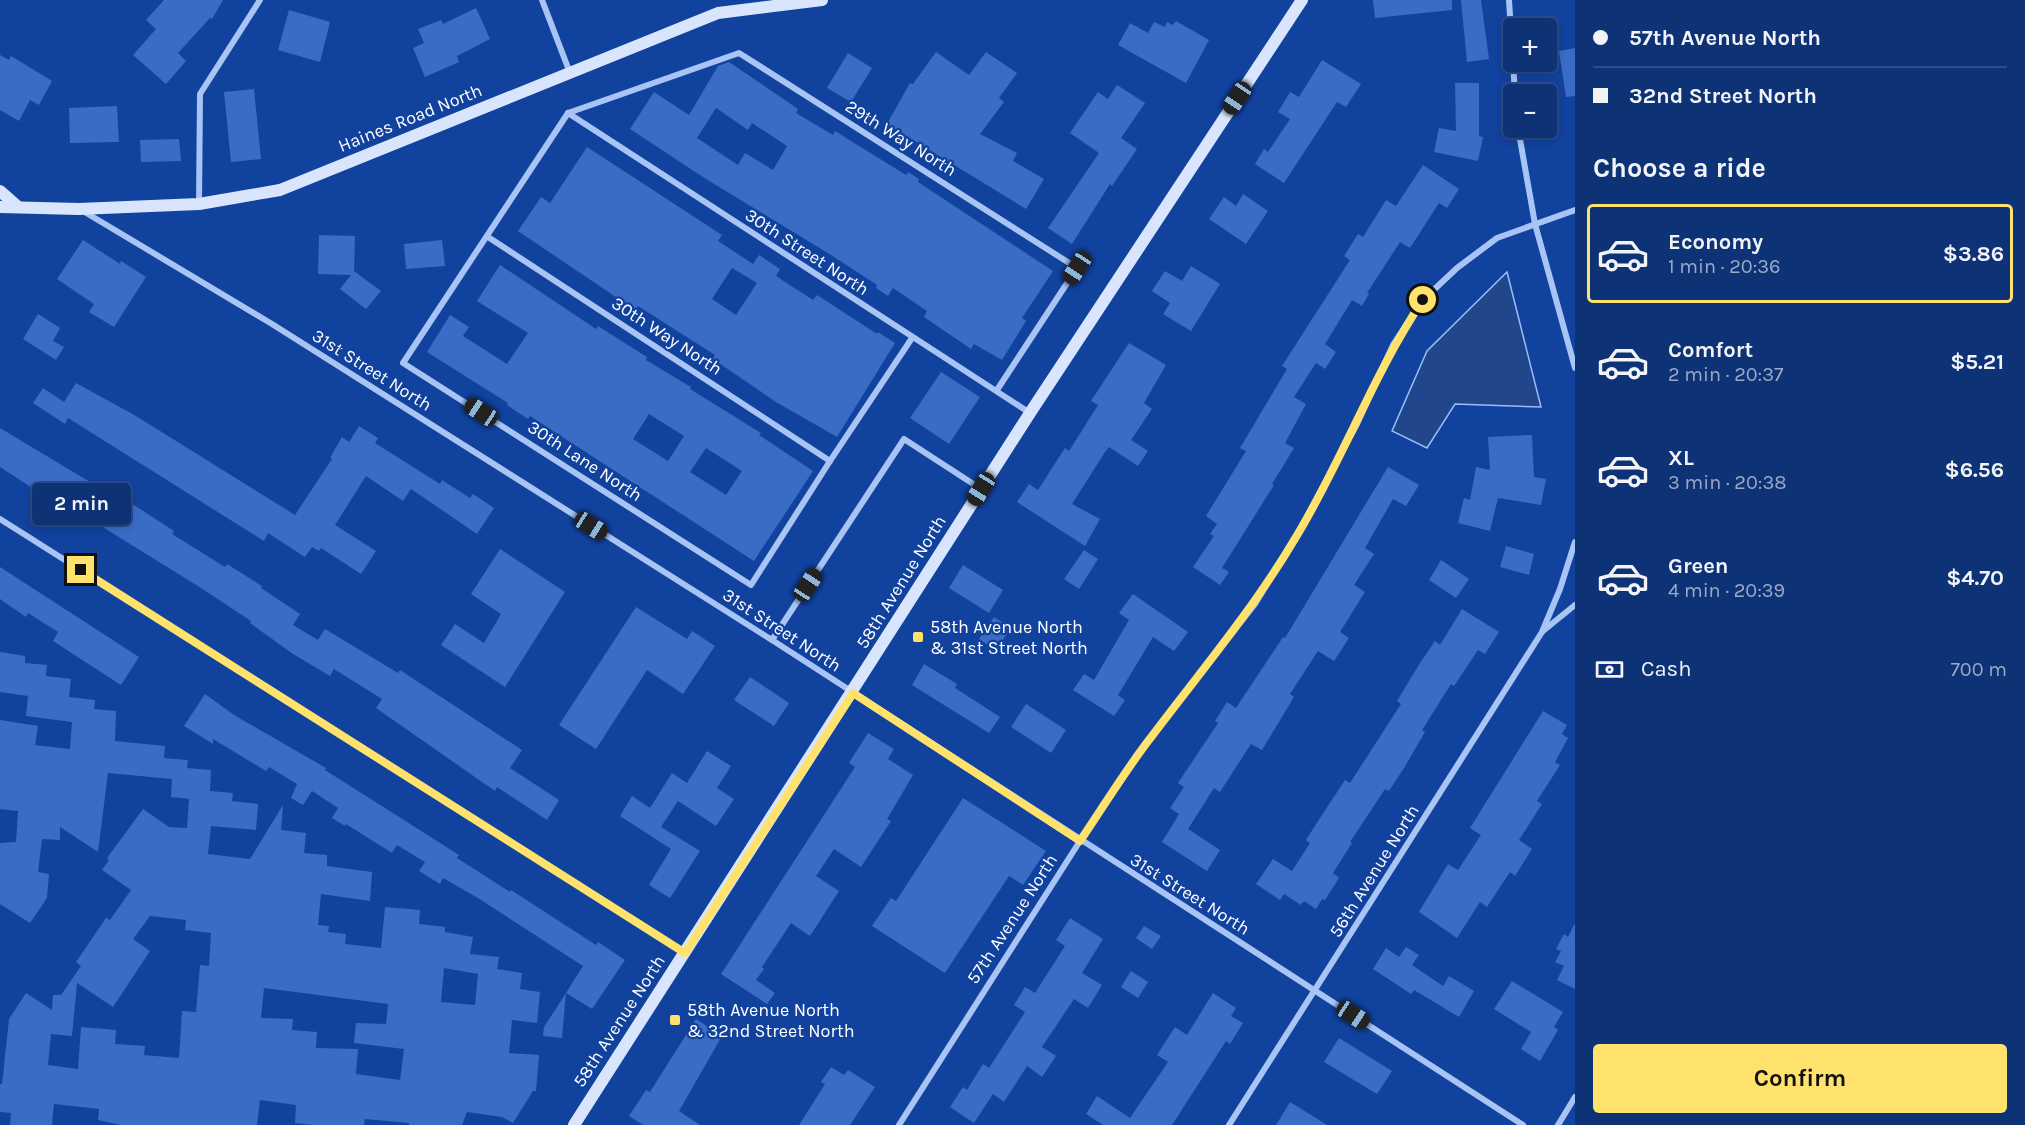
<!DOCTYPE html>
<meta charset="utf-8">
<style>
:root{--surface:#0d3276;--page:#163a7b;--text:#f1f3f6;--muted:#9aaac5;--line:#2d4d88;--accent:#ffe26c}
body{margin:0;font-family:Karla,sans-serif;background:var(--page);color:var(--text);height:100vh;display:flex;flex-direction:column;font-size:22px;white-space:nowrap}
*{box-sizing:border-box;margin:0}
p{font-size:20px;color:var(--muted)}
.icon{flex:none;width:33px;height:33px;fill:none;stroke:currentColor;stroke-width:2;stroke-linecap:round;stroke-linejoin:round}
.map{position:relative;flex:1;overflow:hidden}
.side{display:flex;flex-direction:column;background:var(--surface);width:450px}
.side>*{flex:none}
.hud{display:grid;align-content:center;height:132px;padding:0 18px;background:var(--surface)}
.controls{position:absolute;left:1503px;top:18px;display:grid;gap:12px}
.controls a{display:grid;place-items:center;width:54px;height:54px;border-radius:6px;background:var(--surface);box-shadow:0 3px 9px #0003,0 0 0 2px var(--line);font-size:30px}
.end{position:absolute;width:27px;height:27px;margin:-14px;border:8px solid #ffe26c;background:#111;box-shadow:0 0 0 3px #111}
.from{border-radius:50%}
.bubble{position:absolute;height:42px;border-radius:6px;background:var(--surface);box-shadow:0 3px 9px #0003,0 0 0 2px var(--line);font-size:20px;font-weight:700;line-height:42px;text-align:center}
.car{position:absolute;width:18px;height:36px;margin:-18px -9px;border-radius:8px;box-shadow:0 0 4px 2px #0007;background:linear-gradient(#222 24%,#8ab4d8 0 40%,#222 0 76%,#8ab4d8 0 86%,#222 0)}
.hud b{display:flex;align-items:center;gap:21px;height:57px;font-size:22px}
.hud b+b{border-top:2px solid var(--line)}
.hud i{width:15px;height:15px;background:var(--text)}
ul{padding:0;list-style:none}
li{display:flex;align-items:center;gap:18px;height:99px;margin:0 12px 9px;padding:0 6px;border:3px solid transparent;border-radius:6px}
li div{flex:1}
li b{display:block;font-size:22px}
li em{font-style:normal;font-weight:700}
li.current{border-color:var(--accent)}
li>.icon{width:54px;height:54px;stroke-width:1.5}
h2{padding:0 18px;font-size:27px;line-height:72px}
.pay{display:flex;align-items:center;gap:15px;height:66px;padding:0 18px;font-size:22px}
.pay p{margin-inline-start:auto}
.primary-button{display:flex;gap:12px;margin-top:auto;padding:12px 18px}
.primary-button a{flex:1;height:69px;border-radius:6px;background:var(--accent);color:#111;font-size:24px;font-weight:700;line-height:69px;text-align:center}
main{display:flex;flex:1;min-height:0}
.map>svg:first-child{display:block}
.water{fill:#22468c;stroke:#9abdf8;stroke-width:1.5}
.building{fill:#3a6cc6;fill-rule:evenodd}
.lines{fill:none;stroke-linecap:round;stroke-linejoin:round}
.street{stroke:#a8c4f5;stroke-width:6}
.secondary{stroke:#d8e5fd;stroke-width:12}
.route{stroke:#ffe26c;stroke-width:8}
.poi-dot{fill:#ffe26c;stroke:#11429e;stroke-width:2}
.labels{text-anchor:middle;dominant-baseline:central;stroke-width:4.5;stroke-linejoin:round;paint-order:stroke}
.street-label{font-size:18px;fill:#fff;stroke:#11429e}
.poi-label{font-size:18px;fill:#fff;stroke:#11429e;text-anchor:start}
</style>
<main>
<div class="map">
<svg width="1575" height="1125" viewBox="0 0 1575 1125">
<rect width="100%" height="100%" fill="#11429e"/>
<path class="water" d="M1507 272 1541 407 1455 404 1427 448 1392 431 1427 351Z"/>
<g class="building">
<path d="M164 0H223L212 19 210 18 178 53 186 61 166 84 133 55 156 29 146 20Z"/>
<path d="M1373 0H1452V10L1375 18Z"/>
<path d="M1461 0H1481L1489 59 1467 62Z"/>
<path d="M476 8 490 39 457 56 459 62 425 77 413 48 424 43 418 29 441 20 443 24Z"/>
<path d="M289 10 330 22 320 62 278 50Z"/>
<path d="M1176 21 1209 40 1186 83 1118 45 1130 23 1148 33 1154 22 1165 27 1167 22 1173 25Z"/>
<path d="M1575 48V96L1566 97 1559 51Z"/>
<path d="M936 52 969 75 986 52 1017 73 999 98 1004 102 980 134 1017 153 1013 161 1044 179 1026 209 887 124 910 83 913 84Z"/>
<path d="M848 53 872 68 851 102 827 88Z"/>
<path d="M0 55 9 60 11 56 52 81 39 105 30 100 19 121 0 110Z"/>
<path d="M1322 60 1361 84 1346 107 1337 102 1284 183 1255 164 1264 149 1268 152 1290 119 1278 112 1290 92 1299 97Z"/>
<path d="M729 62 798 109 796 113 833 135 835 131 906 175 908 172 919 179 918 182 1053 271 1022 318 1026 321 1002 360 974 344 971 349 924 317 927 311 893 288 888 296 876 288 877 285 831 255 706 179 630 129 654 92 689 115 718 66ZM716 108 748 130 752 123 787 146 773 170 745 153 738 165 697 138Z"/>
<path d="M1455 83H1479V136L1483 137 1478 161 1434 152 1439 128 1456 131Z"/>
<path d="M1117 85 1145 103 1121 138 1137 149 1112 186 1110 184 1072 244 1048 228 1099 153 1070 133 1098 92 1108 99Z"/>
<path d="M254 89 261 159 231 162 224 92Z"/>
<path d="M117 106 119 142 70 143 69 108Z"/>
<path d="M179 139 181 161 141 162 140 140Z"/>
<path d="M587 147 722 235 718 241 753 264 759 255 780 269 776 276 813 300 817 295 877 334 878 332 895 343 837 437 776 402 713 359 715 355 638 306 635 310 518 231 541 197 550 203ZM732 268 757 283 736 315 712 299Z"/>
<path d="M1423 165 1459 189 1447 208 1439 203 1410 248 1400 242 1367 293 1369 294 1362 306 1352 300 1325 344 1336 352 1325 369 1316 363 1294 397 1306 404 1285 443 1294 448 1272 484 1274 485 1222 568 1229 572 1220 585 1193 567 1214 536 1210 534 1217 524 1206 516 1246 451 1240 448 1287 369 1282 366 1350 260 1344 256 1358 234 1363 237 1386 200 1396 206Z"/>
<path d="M1243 194 1268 211 1246 244 1209 219 1224 197 1236 206Z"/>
<path d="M319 235 355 236 354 271 381 291 366 309 340 289 351 275 318 274Z"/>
<path d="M83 240 120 264 121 261 146 277 114 327 89 312 94 304 57 279Z"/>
<path d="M442 240 445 266 406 269 404 244Z"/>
<path d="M500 265 596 329 598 326 647 357 646 360 691 387 690 389 761 433 759 435 813 471 754 561 530 416 528 419 507 405 508 403 427 352 450 315 469 327 463 336 507 364 528 333 477 301ZM649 414 684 436 668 461 633 439ZM706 448 742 471 726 495 690 472Z"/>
<path d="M1191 266 1220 284 1191 331 1163 314 1170 303 1152 291 1165 271 1182 281Z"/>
<path d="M38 314 60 328 53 341 64 347 56 360 23 339Z"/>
<path d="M1129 343 1166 365 1144 403 1152 409 1131 440 1148 451 1138 466 1109 447 1105 452 1072 504 1100 519 1085 546 1017 502 1029 484 1038 490 1065 448 1069 451 1098 405 1091 401Z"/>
<path d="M941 372 980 397 949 444 910 418Z"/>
<path d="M76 383 136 416 295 515 332 459 330 458 342 437 349 442 359 426 378 438 375 443 440 484 442 480 470 498 473 494 494 508 477 534 411 489 403 501 366 476 335 525 376 551 361 574 321 548 319 551 312 547 305 557 268 533 264 541 68 418 65 424 33 403 43 388 64 402Z"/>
<path d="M0 428 95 485 97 481 174 531 172 534 225 567 227 564 262 586 261 588 300 614 293 625 318 640 325 629 398 673 400 670 522 750 510 768 559 800 547 820 497 787 495 791 376 708 382 699 334 669 330 676 293 654 250 623 251 621 201 588 59 500 57 504 0 467Z"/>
<path d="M1532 435 1534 477 1546 479 1541 505 1498 498 1490 531 1458 523 1464 498 1470 500 1476 467 1490 470 1488 437Z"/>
<path d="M1388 467 1419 485 1406 506 1393 499 1365 548 1374 554 1354 585 1365 592 1340 632 1349 638 1334 661 1318 651 1290 694 1294 697 1262 750 1251 744 1220 792 1214 788 1188 829 1220 850 1207 871 1162 842 1179 814 1170 808 1184 787 1178 783 1218 723 1215 721 1227 702 1236 708 1283 637 1285 638Z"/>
<path d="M1506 546 1534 554 1529 575 1500 567Z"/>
<path d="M500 549 565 592 505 687 441 645 455 624 484 643 501 614 471 594Z"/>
<path d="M1084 550 1098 559 1079 589 1064 579Z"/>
<path d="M1441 560 1469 579 1456 598 1429 580Z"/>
<path d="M963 565 1003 590 989 613 949 588Z"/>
<path d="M0 567 139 657 121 685 53 641 58 632 28 613 26 617 0 599Z"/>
<path d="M1133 594 1188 632 1174 651 1153 637 1118 695 1125 700 1114 716 1073 690 1084 674 1094 680 1129 620 1119 613Z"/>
<path d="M636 607 687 639 692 631 715 646 683 694 647 670 596 749 559 725Z"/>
<path d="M1462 609 1499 632 1485 654 1478 650 1454 686 1451 684 1422 730 1425 732 1404 768 1389 791 1385 789 1350 842 1352 843 1333 873 1339 878 1325 900 1322 899 1316 909 1304 901 1301 905 1284 894 1280 900 1256 884 1273 859 1292 871 1310 843 1306 840 1318 821 1345 780 1350 783 1401 704 1397 701 1420 663 1435 641 1440 645Z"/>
<path d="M994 617 1011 628 996 650 979 639Z"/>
<path d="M0 652 25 656V663L47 665 46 676 71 679 69 697 95 700 94 709 116 711 115 741 165 746 164 758 188 760 187 768 211 770 210 791 233 793 232 801 258 804 256 830 211 826 208 854 250 859 283 805 281 830 306 833 304 853 327 855V866L372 872 370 901 321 894 318 925 329 926 328 932 346 934 345 944 381 948 385 907 420 910 419 924 445 927V932L473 937 470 954 499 957 497 969 522 973 520 989 540 992 537 1023 512 1020 509 1053 539 1055 536 1091H533L513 1123 502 1117 467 1112 462 1125H409V1123L365 1119 364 1125H313L295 1123 296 1105 260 1100 257 1125H121L98 1120 99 1109 54 1104 52 1125H10L11 1113 0 1112V1084H2L9 1019 26 993 52 1010 53 995H61L81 966 76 962 106 918 110 920 131 890 102 870 109 860 107 858 143 809 169 827 187 828 189 799 171 797 172 779 108 773 98 852 60 827V840L42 839 38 872 49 874 47 898 30 923 0 904V843L16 842 18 811 0 809V720L38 726 35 745 70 749 72 722 26 716 28 696 0 692ZM150 916 186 920 185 930 211 933 209 966 200 965 196 1012 182 1011 179 1058 144 1055 145 1046 115 1044 116 1030 81 1027 78 1069 48 1065 51 1034 72 1036 77 983 113 1007 150 951 133 939ZM444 968 478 974 475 1005 441 1002ZM264 988 388 1004 386 1024 356 1023 354 1043 404 1049 400 1080 356 1074 358 1049 316 1048 317 1032 292 1030 293 1019 261 1018Z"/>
<path d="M924 664 957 684 955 688 1000 717 989 733 912 685Z"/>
<path d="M750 677 789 703 774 726 734 700Z"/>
<path d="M205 694 234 715 326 768 325 770 459 855 457 858 510 892 511 890 596 945 598 942 625 960 592 1009 566 993 583 966 478 898 443 878 440 884 419 871 425 862 397 845 392 853 346 824 345 826 332 818 338 808 312 791 303 805 291 798 297 784 269 767 266 771 213 739V744L184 726Z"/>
<path d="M1026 704 1066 730 1051 753 1011 727Z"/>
<path d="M1543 711 1567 725 1562 734 1568 738 1555 762 1560 765 1537 801 1542 804 1519 840 1532 849 1515 876 1510 872 1487 907 1480 902 1457 938 1419 912 1448 864 1458 870 1481 835 1470 828Z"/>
<path d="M868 733 894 749 888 759 913 775 887 819 891 821 861 867 834 849 816 876 839 891 810 936 791 923 762 967 764 969 756 980 775 993 767 1004 721 974 855 767 849 763Z"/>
<path d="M707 751 731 766 717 788 734 799 716 826 678 801 661 827 700 851 670 898 649 885 671 849 620 816 632 796 650 808 672 773 687 783Z"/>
<path d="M963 798 1046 851 1023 885 1009 876 945 973 872 926 891 898 896 901Z"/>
<path d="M1070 918 1103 939 1082 973 1102 985 1088 1008 1074 999 1042 1047 1056 1056 1042 1077 1027 1066 1004 1102 993 1094 974 1123 950 1107 963 1087 967 1090 983 1064 989 1068 1025 1012 1014 1005 1025 987 1035 993 1065 946 1056 940Z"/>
<path d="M1575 923V989L1557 980 1564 966 1555 962 1561 951 1556 949 1564 934 1568 937Z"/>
<path d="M1144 926 1161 936 1152 949 1136 938Z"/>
<path d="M1406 947 1419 955 1412 965 1443 986 1449 976 1474 991 1459 1017 1414 990 1411 994 1373 969 1386 948 1399 957Z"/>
<path d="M1131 971 1148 982 1138 998 1121 987Z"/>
<path d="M1512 981 1563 1012 1554 1027 1558 1030 1540 1061 1521 1049 1531 1032 1494 1009Z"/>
<path d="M566 993 562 1038 543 1036 544 1027Z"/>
<path d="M1213 993 1236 1008 1231 1016 1243 1023 1230 1044 1226 1041 1172 1125H1103L1086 1114 1097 1096 1130 1118 1168 1062 1157 1055 1175 1027 1187 1035Z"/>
<path d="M696 1019 722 1036 679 1111 700 1125H643L629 1116 646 1090 650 1092Z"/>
<path d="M1339 1038 1392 1071 1377 1094 1324 1062Z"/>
<path d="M831 1067 844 1075 848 1070 875 1087 850 1125H799L825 1084 821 1082Z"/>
<path d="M1290 1102 1327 1125H1276Z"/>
</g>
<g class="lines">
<g class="street">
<path d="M542 0 570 73"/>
<path d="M1509 0 1515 94"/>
<path d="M568 113 403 363 751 585 830 461 912 338"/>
<path d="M568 113 739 53 1077 268 997 390"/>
<path d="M568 113 1030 413"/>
<path d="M1518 128 1535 224 1575 368"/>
<path d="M199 204 200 94 260 0"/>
<path d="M83 211 272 324 772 640 1523 1125"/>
<path d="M488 237 830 461"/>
<path d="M0 519 684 952"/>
<path d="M1543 631 1575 605"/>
<path d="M772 640 904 439 981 489"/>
<path d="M899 1125 1080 841 1150 738 1255 604 1297 535 1357 424 1393 345 1423 300 1457 268 1497 238 1575 210"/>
<path d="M1229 1125 1542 632 1560 589 1575 542"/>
<path d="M1558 1125 1575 1097"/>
</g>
<g class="secondary">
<path d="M0 191 17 206"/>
<path d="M0 207 79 209 199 204 280 190 718 13 822 0"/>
<path d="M574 1125 1030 413 1302 0"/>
</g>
</g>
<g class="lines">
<path class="route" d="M81 570 685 953 853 693 1080 841C1104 806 1126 769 1152 736 1202 670 1254 608 1296 537 1343 460 1373 374 1423 300"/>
</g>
<g class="poi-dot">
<rect x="912" y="631" width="12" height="12" rx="3"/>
<rect x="669" y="1014" width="12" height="12" rx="3"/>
</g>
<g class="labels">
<g class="street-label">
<text transform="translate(410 118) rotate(-22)">Haines Road North</text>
<text transform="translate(901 138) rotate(32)">29th Way North</text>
<text transform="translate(807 252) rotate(33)">30th Street North</text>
<text transform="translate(667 336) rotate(33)">30th Way North</text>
<text transform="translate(372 370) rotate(32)">31st Street North</text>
<text transform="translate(585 461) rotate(33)">30th Lane North</text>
<text transform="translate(901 582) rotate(-58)">58th Avenue North</text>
<text transform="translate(782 630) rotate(33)">31st Street North</text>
<text transform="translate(1374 871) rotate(-58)">56th Avenue North</text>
<text transform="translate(1190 894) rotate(32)">31st Street North</text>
<text transform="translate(1012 919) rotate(-57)">57th Avenue North</text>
<text transform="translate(619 1021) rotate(-57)">58th Avenue North</text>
</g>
<g class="poi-label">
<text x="930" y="627">58th Avenue North<tspan x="930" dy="21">&amp; 31st Street North</tspan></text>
<text x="687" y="1010">58th Avenue North<tspan x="687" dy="21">&amp; 32nd Street North</tspan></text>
</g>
</g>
</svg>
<div class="controls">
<a>+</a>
<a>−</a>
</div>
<i class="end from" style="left:1423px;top:300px"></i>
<i class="end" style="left:81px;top:570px"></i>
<div class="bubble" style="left:32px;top:483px;width:99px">2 min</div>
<i class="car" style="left:1237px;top:98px;rotate:214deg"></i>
<i class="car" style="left:1077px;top:268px;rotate:213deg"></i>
<i class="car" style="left:481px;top:412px;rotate:303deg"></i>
<i class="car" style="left:981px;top:489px;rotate:212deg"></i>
<i class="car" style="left:591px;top:526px;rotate:122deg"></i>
<i class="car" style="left:808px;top:585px;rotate:33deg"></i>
<i class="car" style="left:1353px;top:1015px;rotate:123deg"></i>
</div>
<section class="side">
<div class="hud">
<b><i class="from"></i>57th Avenue North</b>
<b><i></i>32nd Street North</b>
</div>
<h2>Choose a ride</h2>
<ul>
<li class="current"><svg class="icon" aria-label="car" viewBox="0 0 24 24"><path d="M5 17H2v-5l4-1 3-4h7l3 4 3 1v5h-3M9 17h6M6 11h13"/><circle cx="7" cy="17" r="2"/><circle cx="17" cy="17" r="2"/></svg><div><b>Economy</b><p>1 min · 20:36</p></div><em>$3.86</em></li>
<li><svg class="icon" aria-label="car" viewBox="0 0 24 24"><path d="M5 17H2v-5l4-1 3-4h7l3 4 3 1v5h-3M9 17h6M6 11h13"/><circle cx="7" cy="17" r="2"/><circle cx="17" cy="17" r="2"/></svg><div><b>Comfort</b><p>2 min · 20:37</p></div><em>$5.21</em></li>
<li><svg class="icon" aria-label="car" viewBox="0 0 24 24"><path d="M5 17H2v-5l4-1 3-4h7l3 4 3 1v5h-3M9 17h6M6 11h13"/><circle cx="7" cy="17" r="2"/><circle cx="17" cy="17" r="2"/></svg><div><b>XL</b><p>3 min · 20:38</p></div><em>$6.56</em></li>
<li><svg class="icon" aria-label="car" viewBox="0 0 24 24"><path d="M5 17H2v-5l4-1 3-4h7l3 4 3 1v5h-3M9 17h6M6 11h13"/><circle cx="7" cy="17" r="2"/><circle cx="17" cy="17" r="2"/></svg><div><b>Green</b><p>4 min · 20:39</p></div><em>$4.70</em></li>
</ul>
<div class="pay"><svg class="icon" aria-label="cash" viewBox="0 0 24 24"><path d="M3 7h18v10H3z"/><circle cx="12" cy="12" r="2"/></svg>Cash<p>700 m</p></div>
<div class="primary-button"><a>Confirm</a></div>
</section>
</main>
